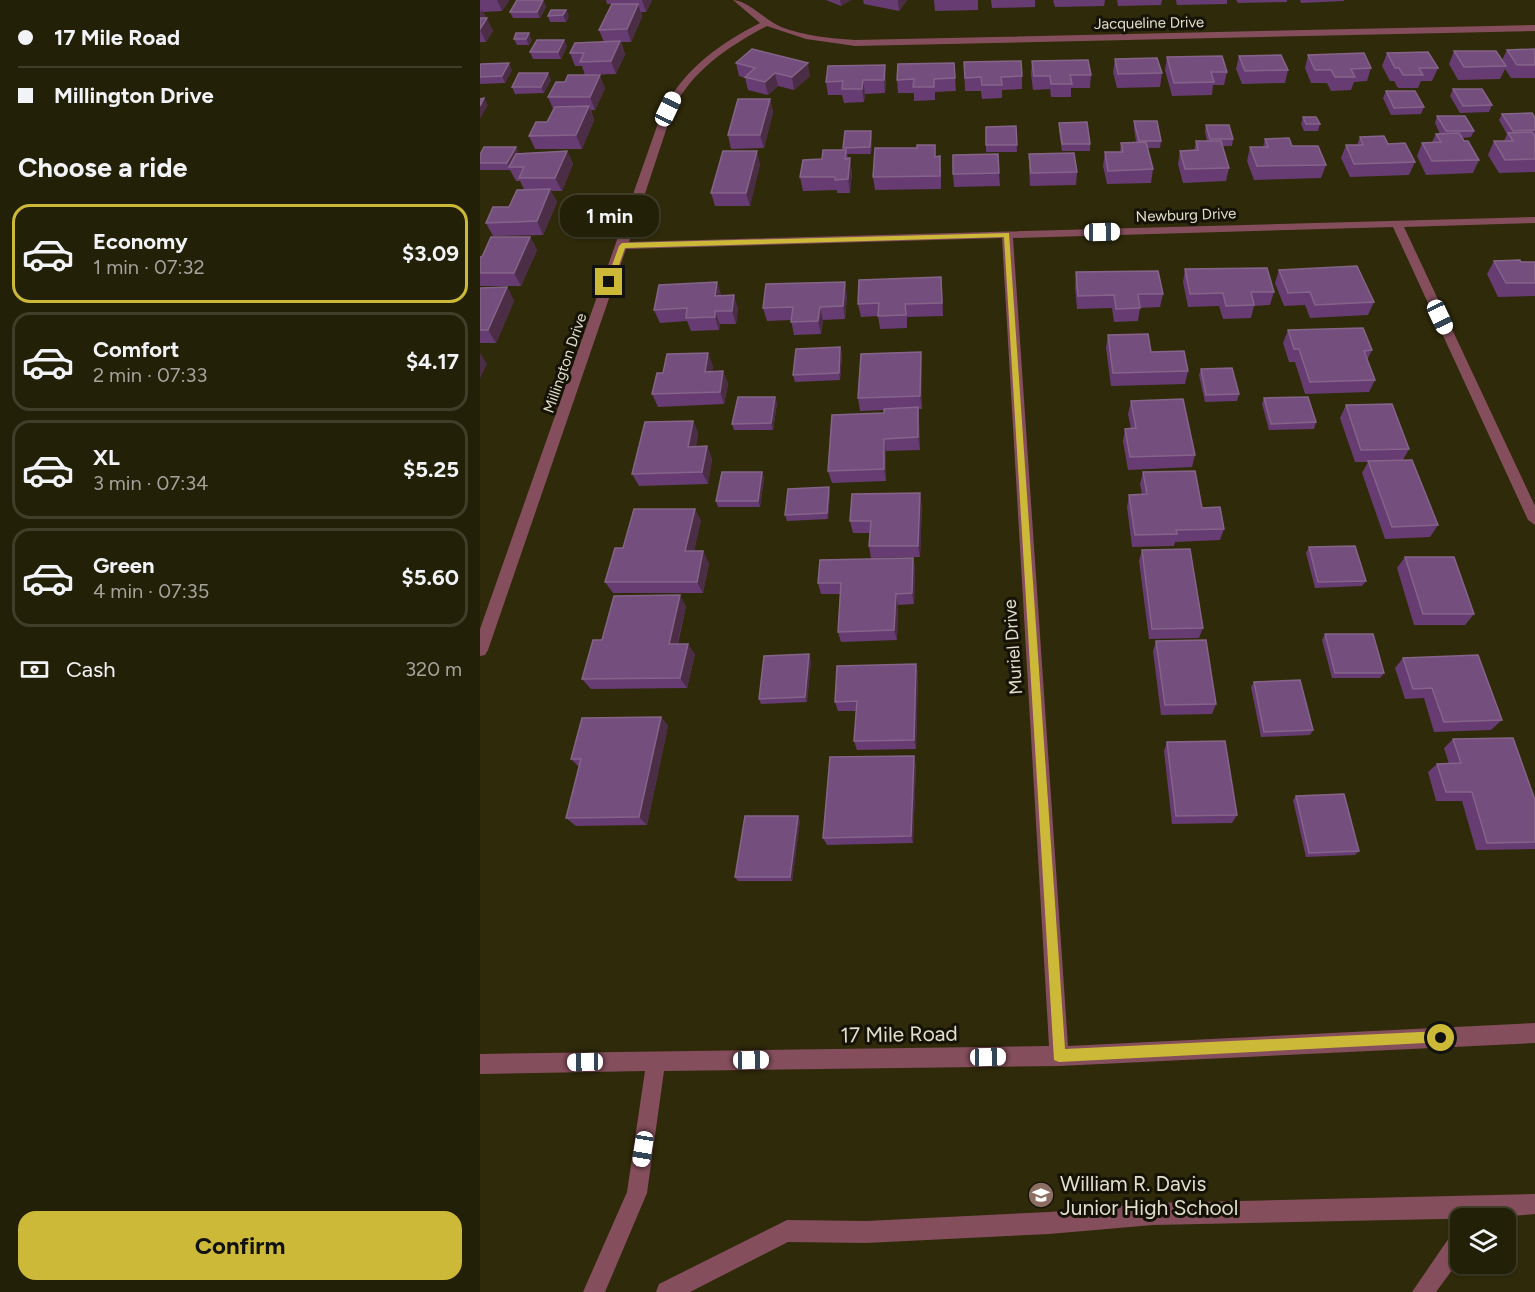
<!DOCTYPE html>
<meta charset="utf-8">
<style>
:root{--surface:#232008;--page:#2b2812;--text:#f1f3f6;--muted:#a3a39c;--line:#403e29;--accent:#cdb938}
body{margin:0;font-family:Figtree,sans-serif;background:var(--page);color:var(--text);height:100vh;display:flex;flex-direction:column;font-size:22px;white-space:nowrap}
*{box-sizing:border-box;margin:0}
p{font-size:20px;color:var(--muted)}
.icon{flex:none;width:33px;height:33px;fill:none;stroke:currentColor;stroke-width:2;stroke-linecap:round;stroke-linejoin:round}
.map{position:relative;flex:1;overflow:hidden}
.sheet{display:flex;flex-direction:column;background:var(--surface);width:480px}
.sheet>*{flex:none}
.banner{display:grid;align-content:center;height:132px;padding:0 18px;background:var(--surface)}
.controls{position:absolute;left:970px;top:1208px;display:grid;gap:12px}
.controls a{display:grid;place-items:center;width:66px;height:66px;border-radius:12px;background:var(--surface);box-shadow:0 2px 4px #0004,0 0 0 2px var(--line);font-size:30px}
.end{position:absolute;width:27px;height:27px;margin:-14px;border:8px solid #cdb938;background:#111;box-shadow:0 0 0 3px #111}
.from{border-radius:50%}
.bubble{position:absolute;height:42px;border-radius:18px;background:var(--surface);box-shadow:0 2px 4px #0004,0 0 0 2px var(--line);font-size:20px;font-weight:700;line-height:42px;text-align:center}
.car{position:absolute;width:18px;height:36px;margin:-18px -9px;border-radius:8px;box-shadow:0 0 4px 2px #0007;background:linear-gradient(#fff 24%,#345 0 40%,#fff 0 76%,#345 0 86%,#fff 0)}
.banner b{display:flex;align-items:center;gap:21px;height:57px;font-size:22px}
.banner b+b{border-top:2px solid var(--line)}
.banner i{width:15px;height:15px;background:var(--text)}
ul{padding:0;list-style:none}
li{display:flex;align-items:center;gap:18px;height:99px;margin:0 12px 9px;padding:0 6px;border:3px solid var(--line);border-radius:18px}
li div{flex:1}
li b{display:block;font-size:22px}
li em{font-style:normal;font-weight:700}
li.on{border-color:var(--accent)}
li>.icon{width:54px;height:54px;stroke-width:1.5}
h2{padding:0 18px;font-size:27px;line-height:72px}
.pay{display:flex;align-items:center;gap:15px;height:66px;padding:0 18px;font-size:22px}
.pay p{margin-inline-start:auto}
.action{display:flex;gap:12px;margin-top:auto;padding:12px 18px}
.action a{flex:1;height:69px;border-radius:18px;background:var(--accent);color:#111;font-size:24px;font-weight:700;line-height:69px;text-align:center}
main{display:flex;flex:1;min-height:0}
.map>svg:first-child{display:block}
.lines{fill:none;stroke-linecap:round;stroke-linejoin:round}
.minor{fill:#854e5d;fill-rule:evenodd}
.wall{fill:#673c73}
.shaded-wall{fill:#4b2e45}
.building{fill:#744e7c;stroke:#856489;stroke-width:1.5}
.route{fill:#cdb938}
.labels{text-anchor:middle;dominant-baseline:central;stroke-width:6;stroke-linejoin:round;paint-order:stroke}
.far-street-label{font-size:15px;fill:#e1decc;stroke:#151206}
.street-label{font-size:18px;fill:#e1decc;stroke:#151206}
.near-street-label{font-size:21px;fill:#e1decc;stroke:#151206}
.near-poi-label{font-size:21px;fill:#e1decc;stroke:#151206;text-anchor:start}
</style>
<main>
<section class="sheet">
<div class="banner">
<b><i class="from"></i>17 Mile Road</b>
<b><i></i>Millington Drive</b>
</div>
<h2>Choose a ride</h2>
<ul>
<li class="on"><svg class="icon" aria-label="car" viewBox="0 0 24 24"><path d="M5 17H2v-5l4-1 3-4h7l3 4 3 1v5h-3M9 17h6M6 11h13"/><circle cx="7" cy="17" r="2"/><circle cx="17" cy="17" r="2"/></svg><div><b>Economy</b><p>1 min · 07:32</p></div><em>$3.09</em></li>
<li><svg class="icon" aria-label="car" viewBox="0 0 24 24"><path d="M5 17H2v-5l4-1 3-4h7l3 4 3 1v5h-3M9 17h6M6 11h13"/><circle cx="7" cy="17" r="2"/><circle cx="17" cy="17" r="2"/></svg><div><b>Comfort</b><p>2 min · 07:33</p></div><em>$4.17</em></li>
<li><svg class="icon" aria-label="car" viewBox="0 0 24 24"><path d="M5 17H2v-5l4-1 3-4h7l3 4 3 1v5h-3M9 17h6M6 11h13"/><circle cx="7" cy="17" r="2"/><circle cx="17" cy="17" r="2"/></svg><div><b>XL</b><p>3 min · 07:34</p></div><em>$5.25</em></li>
<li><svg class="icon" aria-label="car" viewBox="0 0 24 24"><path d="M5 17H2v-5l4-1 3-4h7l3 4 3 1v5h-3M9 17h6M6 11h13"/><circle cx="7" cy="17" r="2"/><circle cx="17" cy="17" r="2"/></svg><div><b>Green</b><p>4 min · 07:35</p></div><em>$5.60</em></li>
</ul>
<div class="pay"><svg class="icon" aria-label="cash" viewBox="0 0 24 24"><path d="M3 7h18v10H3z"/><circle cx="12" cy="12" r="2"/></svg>Cash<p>320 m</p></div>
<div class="action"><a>Confirm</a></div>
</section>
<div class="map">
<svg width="1055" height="1292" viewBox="0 0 1055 1292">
<rect width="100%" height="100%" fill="#2f2a0a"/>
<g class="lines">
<g class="minor">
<path d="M253 0C267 0 285 20 301 27 324 36 350 38 375 40L1055 25V31L375 46 326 39 287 26C248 47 214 69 193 109L149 242 1055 217V223L924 227 1055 506V525L1048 520 913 227 533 238 588 1046 1055 1023V1043L579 1066 184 1071 167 1193 125 1292H103L147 1192 165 1071 0 1074V1054L569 1046 522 238 146 249 8 650 5 655 0 656V629L183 109C206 68 239 44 280 23Z"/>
<path d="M1055 1194V1214L1011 1218 673 1225 569 1234 386 1243 308 1242 210 1292H176L179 1284 307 1220 386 1221 569 1212 673 1203Z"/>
<path d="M981 1229V1258L956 1292H932L973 1232Z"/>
</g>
</g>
<g class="wall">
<path d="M0 0H28L29 1 22 11 3 12 13 31 6 42H0Z"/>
<path d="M63 0 66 7 60 18H33L30 12Z"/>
<path d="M126 0H172L166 12H161L162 17 151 42H141L145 54 136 74 105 75 102 66H95L90 53 124 42 119 30 139 4H127Z"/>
<path d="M346 0H371L361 6Z"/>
<path d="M383 0H427L419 11 384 4Z"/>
<path d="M454 0H498V10L455 11Z"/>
<path d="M511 0H555V7L512 8Z"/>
<path d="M573 0H625L624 6 575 7Z"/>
<path d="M637 0H682L681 5 638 6Z"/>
<path d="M696 0H747V4L697 5Z"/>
<path d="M756 0H807V2L758 3Z"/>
<path d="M820 0H864V1L821 3Z"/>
<path d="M86 10 89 16 86 22H70L68 16Z"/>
<path d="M36 33 52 40 49 45H37L34 39Z"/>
<path d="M87 46 81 59H53L50 52Z"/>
<path d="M1055 49V78H1031L1025 69 1020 79 978 80 969 64 974 51 1022 60 1027 50Z"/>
<path d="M907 53 958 68 952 81H941L938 88H918L914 81H910L902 66Z"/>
<path d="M828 55 891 68 887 81 874 82 871 90 851 91 847 83H831L825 68Z"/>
<path d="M759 56 808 70 805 83 762 84 756 69Z"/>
<path d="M687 57 747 72 744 85H733L732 95 692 96 685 70Z"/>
<path d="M635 59 682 73 680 87 637 88 633 72Z"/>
<path d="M552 61 611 75 610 88H591V97H571L570 89 553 90 551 74Z"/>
<path d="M484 62 542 76V89L522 90V98L502 99 501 91H485Z"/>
<path d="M256 63 330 76 314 90 298 86 288 95 268 90 265 78 259 76Z"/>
<path d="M474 63 476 91 455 92V100L434 101V93H418L417 80Z"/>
<path d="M32 70 25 83 0 84V77Z"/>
<path d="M406 78 405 93 385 94 384 102 364 103 362 95H348L346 82Z"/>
<path d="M71 80 64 93 35 94 32 87Z"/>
<path d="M125 88 115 110H111L114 120 102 149H55L49 136 67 122 73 109 68 97Z"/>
<path d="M973 89 1012 105 1009 112 980 113 970 96Z"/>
<path d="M906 91 944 107 941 114 911 115 903 98Z"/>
<path d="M290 99 293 112 284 148 251 149 248 135Z"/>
<path d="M1022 114 1055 118V172L1019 173 1008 155 1014 141H1024L1027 134 1019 120Z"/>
<path d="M957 116 994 131 991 137 982 138 999 160 993 173 946 175 937 156 942 143 952 142 956 134H960L955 123Z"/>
<path d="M823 117 840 124 838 131H824L821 124Z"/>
<path d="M654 121 681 141 680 148H667L673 169 671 183 627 184 623 166 625 152H640L641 143 656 142 654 128Z"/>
<path d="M579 123 610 144V151H582L579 129Z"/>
<path d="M726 125 753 139 752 146H742L749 168 746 181 703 183 698 164 700 151H714L716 141H727L725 132Z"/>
<path d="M536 126 537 152H506V127Z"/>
<path d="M391 131 392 137 391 154H367L372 172 370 193H357V190L323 191 320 177 342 159 364 150 363 148Z"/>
<path d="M880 137 908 144 935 162 929 175 870 177 861 158 866 145H877Z"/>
<path d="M785 139 812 146 846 165 841 178 774 180 767 161 770 147H783Z"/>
<path d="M87 151 93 164 82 191H71L77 202 63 235 13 236 6 223 29 207 44 189 40 181H36L30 170H0V155Z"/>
<path d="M549 154 597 172 596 185 550 186 549 168Z"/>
<path d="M456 156 461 170V189L395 190 393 177Z"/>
<path d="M280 164 270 206H235L231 193Z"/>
<path d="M519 173 520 186 474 187 473 174Z"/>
<path d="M50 237 57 250 41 286H0V257Z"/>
<path d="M1014 261 1055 262V296L1018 297 1007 274Z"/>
<path d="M705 269 794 292 790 305 774 306 771 318 743 319 739 306 708 307 703 282Z"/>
<path d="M799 270 894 302 888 315 830 318 825 305 804 306 795 283Z"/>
<path d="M596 272 683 294 680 307 660 308 658 321 634 322 632 308 597 309 595 286Z"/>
<path d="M237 282 241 295 258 308 256 324H240L239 330 211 331 207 321 180 323 174 310Z"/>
<path d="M27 287 34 301 16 343H0V288Z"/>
<path d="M462 290 463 316 427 317V328L400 329 398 316 381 317 378 304Z"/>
<path d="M367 295 365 319 343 320 341 334 314 335 311 320 287 321 283 308Z"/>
<path d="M808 330 892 350 887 360 895 380 889 392 825 394 815 362H809L803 343Z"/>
<path d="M628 335 671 352 708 371 705 384 631 386 626 348Z"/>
<path d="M360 347 362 354 360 380 315 382 313 375Z"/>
<path d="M441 352 442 365V409H438L439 420 440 450 406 451V481L352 483 348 471 404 413V410L380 411 378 398Z"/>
<path d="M233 366 232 372 243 371 248 384 244 404 178 407 172 394 183 373Z"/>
<path d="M721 369 759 394 757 401 725 402 719 375Z"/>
<path d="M784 398 836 422 834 429 789 430 782 404Z"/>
<path d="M651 401 715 455 712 467 648 470 643 441 645 429H651L648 414Z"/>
<path d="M297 403 293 430H254L252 424Z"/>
<path d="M866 405 929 449 923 460 958 525 950 537 905 539 882 473 888 462H875L860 418Z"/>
<path d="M213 421 218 433 216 446H227L232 459 228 484 159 486 152 474Z"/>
<path d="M282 472 284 478 280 507H238L236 501Z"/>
<path d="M663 472 722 508 744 529 740 540 695 542 694 546 652 547 647 507 649 495 662 494 660 484Z"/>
<path d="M350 493 348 519 307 521 305 515Z"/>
<path d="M442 505 440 557 391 558 389 546 390 533H373L370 521Z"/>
<path d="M221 520 214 551 229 563 223 593H133L125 582 143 548Z"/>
<path d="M829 547 886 581 882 586 835 588 826 553Z"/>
<path d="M662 550 723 628 719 638 669 639 659 561Z"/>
<path d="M925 557 994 614 985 625H934L917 568Z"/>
<path d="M433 558 435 569 434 604 418 605 417 640 361 642 358 632 361 594H341L338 583Z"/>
<path d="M206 606 198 644 215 654 207 688 111 689 102 679 122 640Z"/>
<path d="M845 634 904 673 900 678H852L842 640Z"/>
<path d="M676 641 736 704 732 714 681 715 673 651Z"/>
<path d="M923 658 1022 720 1011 730 954 732 944 698 925 699 915 668Z"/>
<path d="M331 660 327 702 281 704 279 699Z"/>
<path d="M436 664 438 674 436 749 377 750 374 741 376 711H358L355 702Z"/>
<path d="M774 682 833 730 830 735 781 737 771 687Z"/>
<path d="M181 717 188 726 167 825 96 826 86 818 99 767 91 759Z"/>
<path d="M973 739 1055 800V849L996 850 982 801H956L948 772 957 764H969L964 748Z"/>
<path d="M687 742 757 815 752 823 692 824 684 751Z"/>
<path d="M436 764 433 843 347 845 343 838Z"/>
<path d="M816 796 879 851 875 855 826 857 813 800Z"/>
<path d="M320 820 312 881H258L255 877Z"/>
</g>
<g class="shaded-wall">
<path d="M17 0H28L29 1 22 11Z"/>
<path d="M63 0 66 7 60 18 57 12Z"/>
<path d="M162 0H172L166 12Z"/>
<path d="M360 0H371L361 6Z"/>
<path d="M418 0H427L419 11Z"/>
<path d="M158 4 162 17 151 42 147 29Z"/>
<path d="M2 10 13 31 6 42 0 29V13Z"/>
<path d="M86 10 89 16 86 22 83 15Z"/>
<path d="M49 33 52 40 49 45 46 39Z"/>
<path d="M84 40 87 46 81 59 78 52Z"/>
<path d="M140 41 145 54 136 74 131 61Z"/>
<path d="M29 63 32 70 25 83 22 76Z"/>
<path d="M328 63 330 76 314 90 312 77Z"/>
<path d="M405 65 406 78 405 93 404 80Z"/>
<path d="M68 73 71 80 64 93 61 87Z"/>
<path d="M295 73 298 86 288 95 285 82Z"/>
<path d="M120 75 125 88 115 110 110 97Z"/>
<path d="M383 80 385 94 384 102 382 89Z"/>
<path d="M4 98 8 105 0 119V106Z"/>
<path d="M290 99 293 112 284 148 280 135Z"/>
<path d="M109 106 114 120 102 149 96 135Z"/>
<path d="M391 131 392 137 391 154 390 147Z"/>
<path d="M36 147 39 153 30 167 27 163Z"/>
<path d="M87 151 93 164 82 191 75 178Z"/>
<path d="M277 151 280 164 270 206 266 193Z"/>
<path d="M370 158 372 172 370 193 368 179Z"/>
<path d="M70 189 77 202 63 235 57 221Z"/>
<path d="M50 237 57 250 41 286 34 273Z"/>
<path d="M237 282 241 296H235Z"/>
<path d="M365 282 367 295 365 319 363 306Z"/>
<path d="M27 287 34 301 16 343 8 330Z"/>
<path d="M254 295 258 308 256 324 252 311Z"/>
<path d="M340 307 343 320 341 334 338 321Z"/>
<path d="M235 311 240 324 239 330 235 317Z"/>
<path d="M360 347 362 354 360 380 359 373Z"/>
<path d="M441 352 442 365V409L440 396Z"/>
<path d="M0 353 7 364 0 379Z"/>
<path d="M228 353 233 366 230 385 225 372Z"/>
<path d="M243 371 248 384 244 404 240 392Z"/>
<path d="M295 397 297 403 293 430 291 423Z"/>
<path d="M438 407 439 420 440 450 438 437Z"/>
<path d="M213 421 218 433 213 459 208 447Z"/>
<path d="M404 439 406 451V481L404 469Z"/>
<path d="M227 446 232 459 228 484 222 472Z"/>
<path d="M282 472 284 478 280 507 278 501Z"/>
<path d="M349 487 350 493 348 519 347 513Z"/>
<path d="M440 493 442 505 440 557 438 546Z"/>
<path d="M215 509 221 520 211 563 205 551Z"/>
<path d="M223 551 229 563 223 593 217 582Z"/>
<path d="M433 558 435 569 434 604 432 593Z"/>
<path d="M416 594 418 605 417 640 414 630Z"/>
<path d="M200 595 206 606 195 654 189 644Z"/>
<path d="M208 644 215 654 207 688 200 678Z"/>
<path d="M329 654 331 660 327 702 325 697Z"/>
<path d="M436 664 438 674 436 749 434 740Z"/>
<path d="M181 717 188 726 167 825 159 817Z"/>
<path d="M434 756 436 764 433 843 431 836Z"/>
<path d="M318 816 320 820 312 881 310 877Z"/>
</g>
<g class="building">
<path d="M37 0H63L57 12H30Z"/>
<path d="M132 4H158L147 29 119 30Z"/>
<path d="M71 10H86L83 15 68 16Z"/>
<path d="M0 18H7L0 29Z"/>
<path d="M36 33H49L46 39H34Z"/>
<path d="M57 40H84L78 52H50Z"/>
<path d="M140 41 131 61 100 62 104 53H90L95 43Z"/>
<path d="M272 49 328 63 312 77 295 73 285 82 265 77 275 68 256 63Z"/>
<path d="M1055 49V65H1037L1027 50Z"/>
<path d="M974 51H1016L1026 66 984 67Z"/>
<path d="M948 52 958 68H939L943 75H923L919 68H915L907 53Z"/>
<path d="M884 53 891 68 871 69 875 77H855L851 70H835L828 55Z"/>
<path d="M801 55 808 70 765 71 759 56Z"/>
<path d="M742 56 747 72H731L734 82 694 83 687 57Z"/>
<path d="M677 58 682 73 638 74 635 59Z"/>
<path d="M608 60 611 75H590L592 84H571L570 76H554L552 61Z"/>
<path d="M541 61 542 76 521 77 522 85H502L501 77 485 78 484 62Z"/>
<path d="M29 63 22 76 0 77V65L1 64Z"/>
<path d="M474 63 475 78 454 79V87H433L434 79 417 80 418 64Z"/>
<path d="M405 65 404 80H383L382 89H362L363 81 346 82 348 66Z"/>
<path d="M39 73H68L61 87H32Z"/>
<path d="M88 75H120L110 97H68L76 82H85Z"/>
<path d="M973 89H1002L1012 105 983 106Z"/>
<path d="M906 91H935L944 107 914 108Z"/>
<path d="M4 98 0 106V99Z"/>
<path d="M258 99H290L280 135H248Z"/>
<path d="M109 106 96 135 49 136 56 122H67L75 107Z"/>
<path d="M1052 113 1055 118V130L1033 131 1022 114Z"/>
<path d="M957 116H985L994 131H966Z"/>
<path d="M823 117H836L840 124H826Z"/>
<path d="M654 121H677L681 141H659Z"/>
<path d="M607 122 610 144H582L579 123Z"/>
<path d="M726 125H749L753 139H730Z"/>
<path d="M536 126 537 145H506V127Z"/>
<path d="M365 131H391L390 147 363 148Z"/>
<path d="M1052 132 1055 137V159L1025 160 1014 141H1033L1028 133Z"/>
<path d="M979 133 984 141H988L999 160 952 161 942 143 961 142 956 134Z"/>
<path d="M904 136 908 144 925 143 935 162 874 164 866 145H883L880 137Z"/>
<path d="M809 138 812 146H838L846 165 777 166 770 147H788L785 139Z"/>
<path d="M716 141H741L749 168 705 169 700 151 718 150Z"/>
<path d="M666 142 673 169 628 171 625 152H643L641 143Z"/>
<path d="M437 145H455V157L460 156V176L393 177 395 148H437Z"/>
<path d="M4 147H36L27 163H0V155Z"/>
<path d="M343 150H366L365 159 370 158 368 179 355 180V177H320L323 160 342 159Z"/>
<path d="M87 151 75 178H39L44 167H29L36 154Z"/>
<path d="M243 151H277L266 193H231Z"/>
<path d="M594 153 597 172 551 173 549 154Z"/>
<path d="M518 154 519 173 473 174V155Z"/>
<path d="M70 189 57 221 6 223 13 207H29L37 190Z"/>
<path d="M11 237H50L34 273H0V257H2Z"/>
<path d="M1040 260 1041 262H1055V283H1026L1014 261Z"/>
<path d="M877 266 894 302 835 305 830 292 808 293 799 270Z"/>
<path d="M787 268 794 292H771L774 305 746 306 743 293 710 294 705 269Z"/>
<path d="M678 271 683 294H658L660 308 636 309 634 295 598 296 596 272Z"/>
<path d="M461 277 462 303 425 304 426 315 398 316 399 303 378 304 379 280Z"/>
<path d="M237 282 235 296 254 295 252 311H235V317L206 318 207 308 174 310 179 285Z"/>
<path d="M365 282 363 306 340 307 338 321 311 322 313 307 283 308 286 284Z"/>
<path d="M27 287 8 330H0V288Z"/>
<path d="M883 328 892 350 884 351 895 380 830 382 819 349H814L808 330Z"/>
<path d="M668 334 671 352 704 351 708 371 633 373 628 335Z"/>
<path d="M360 347 359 373 313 375 316 349Z"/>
<path d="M441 352 440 396 378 398 381 354Z"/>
<path d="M228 353 225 372 243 371 240 392 172 394 177 373H183L187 354Z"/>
<path d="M752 368 759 394 726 395 721 369Z"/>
<path d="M258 397H295L291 423 252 424Z"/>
<path d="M828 397 836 422 791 424 784 398Z"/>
<path d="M703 399 715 455 650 457 645 429 656 428 651 401Z"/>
<path d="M912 404 929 449 881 450 866 405Z"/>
<path d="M438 407V437L404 439V469L348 471 352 415 404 413V409Z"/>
<path d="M213 421 208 447 227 446 222 472 152 474 165 422Z"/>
<path d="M932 460 958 525 912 527 888 461Z"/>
<path d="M715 471 722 508 740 507 744 529 696 530 697 534 655 535 649 495 667 494 663 472Z"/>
<path d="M242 472H282L278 501H236Z"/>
<path d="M349 487 347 513 305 515 308 489Z"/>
<path d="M440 493 438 546H389L391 521H370L372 494Z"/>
<path d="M154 509H215L205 551H223L217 582H125L135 548H143Z"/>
<path d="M875 546 886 581 838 582 829 547Z"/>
<path d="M710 549 723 628 672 629 662 550Z"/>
<path d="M925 557H974L994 614H943Z"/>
<path d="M433 558 432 593 416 594 414 630 358 632 361 583H338L340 560Z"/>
<path d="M200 595 189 644H208L200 678 102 679 113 640H122L134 596Z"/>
<path d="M845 634H893L904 673H855Z"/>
<path d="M726 640 736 704 685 705 676 641Z"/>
<path d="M329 654 325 697 279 699 284 656Z"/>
<path d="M998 655 1022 720 964 722 952 688 933 689 923 658Z"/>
<path d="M436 664 434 740 374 741 377 701 355 702 357 666Z"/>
<path d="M820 680 833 730 784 732 774 682Z"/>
<path d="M181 717 159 817 86 818 101 759H91L102 718Z"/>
<path d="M1033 738 1055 800V842L1007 843 992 792H966L957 764 981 763 973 739Z"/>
<path d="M745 741 757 815 696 816 687 742Z"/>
<path d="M434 756 431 836 343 838 350 757Z"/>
<path d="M864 794 879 851 829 853 816 796Z"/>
<path d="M265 816H318L310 877H255Z"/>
</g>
<path class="route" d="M529 233 585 1049 961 1031 965 1033 967 1038 965 1042 579 1062 574 1060 524 237 145 248 133 282 129 285 126 282 139 246 142 243Z"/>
<defs>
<g id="school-disc" transform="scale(1.35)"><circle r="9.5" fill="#8d6e63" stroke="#151206"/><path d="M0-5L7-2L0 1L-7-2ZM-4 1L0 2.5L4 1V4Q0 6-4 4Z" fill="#fff"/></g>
</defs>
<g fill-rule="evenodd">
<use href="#school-disc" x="561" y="1195"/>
</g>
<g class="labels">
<g class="far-street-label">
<text transform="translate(669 23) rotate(-1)">Jacqueline Drive</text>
<text transform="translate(706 215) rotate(-2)">Newburg Drive</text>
<text transform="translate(85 363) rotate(-71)">Millington Drive</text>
</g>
<g class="street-label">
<text transform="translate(533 647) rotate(-94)">Muriel Drive</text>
</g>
<g class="near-street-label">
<text transform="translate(419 1034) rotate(-1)">17 Mile Road</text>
</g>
<g class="near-poi-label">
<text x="580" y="1183">William R. Davis<tspan x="580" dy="24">Junior High School</tspan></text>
</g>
</g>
</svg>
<div class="controls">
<a><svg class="icon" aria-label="layers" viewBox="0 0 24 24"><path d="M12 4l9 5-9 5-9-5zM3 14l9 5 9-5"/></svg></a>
</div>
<i class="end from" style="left:961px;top:1038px"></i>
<i class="end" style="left:129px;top:282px"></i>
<div class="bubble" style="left:80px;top:195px;width:99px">1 min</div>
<i class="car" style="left:188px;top:109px;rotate:25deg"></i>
<i class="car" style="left:622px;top:232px;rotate:89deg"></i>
<i class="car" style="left:960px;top:317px;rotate:155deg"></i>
<i class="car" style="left:508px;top:1057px;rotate:89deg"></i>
<i class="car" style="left:271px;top:1060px;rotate:89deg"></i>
<i class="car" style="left:105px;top:1062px;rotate:269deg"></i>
<i class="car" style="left:163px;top:1149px;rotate:189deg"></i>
</div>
</main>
